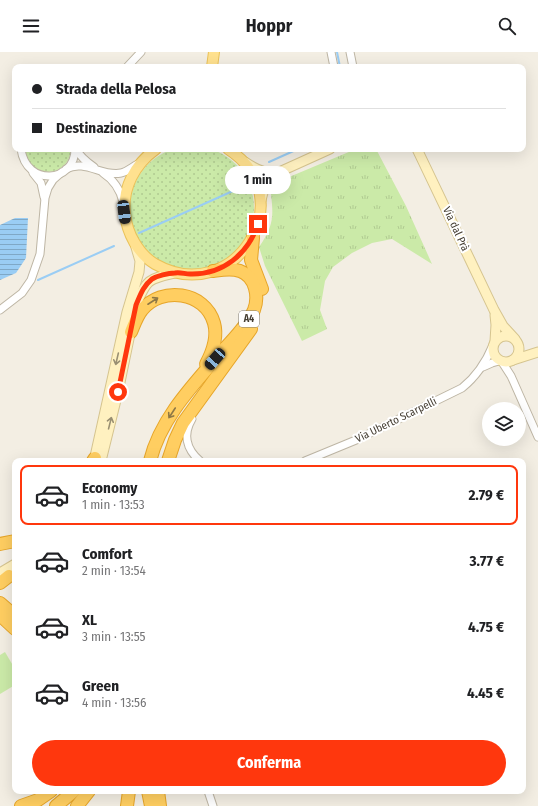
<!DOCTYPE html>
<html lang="it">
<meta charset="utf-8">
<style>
:root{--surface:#fff;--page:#f6f6f6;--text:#202124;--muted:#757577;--line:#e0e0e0;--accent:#ff370d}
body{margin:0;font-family:"Fira Sans Condensed",sans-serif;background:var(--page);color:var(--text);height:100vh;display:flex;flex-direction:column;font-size:15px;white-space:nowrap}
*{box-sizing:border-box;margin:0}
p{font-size:13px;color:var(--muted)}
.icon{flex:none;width:22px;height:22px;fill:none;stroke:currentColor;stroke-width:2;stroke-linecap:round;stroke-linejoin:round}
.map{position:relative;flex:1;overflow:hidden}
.side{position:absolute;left:12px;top:406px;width:514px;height:336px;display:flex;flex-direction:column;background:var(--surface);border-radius:8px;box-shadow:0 4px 16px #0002}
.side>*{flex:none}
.top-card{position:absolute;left:12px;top:12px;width:514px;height:88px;border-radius:8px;box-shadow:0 4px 16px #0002;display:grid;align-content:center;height:88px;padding:0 20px;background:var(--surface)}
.tools{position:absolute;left:482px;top:350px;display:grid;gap:8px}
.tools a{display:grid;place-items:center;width:44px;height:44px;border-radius:50%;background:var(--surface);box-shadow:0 4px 16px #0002;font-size:20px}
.end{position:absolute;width:18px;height:18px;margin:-9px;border:5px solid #ff370d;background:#fff;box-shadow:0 0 0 2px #fff}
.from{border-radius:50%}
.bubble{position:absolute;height:28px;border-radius:14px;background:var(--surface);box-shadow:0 4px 16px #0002;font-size:13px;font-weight:700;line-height:28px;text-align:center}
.car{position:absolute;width:12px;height:24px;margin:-12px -6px;border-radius:5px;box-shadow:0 0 3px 1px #0007;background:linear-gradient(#222 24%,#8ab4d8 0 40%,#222 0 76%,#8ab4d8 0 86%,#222 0)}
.top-card b{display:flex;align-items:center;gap:14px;height:38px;font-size:15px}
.top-card b+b{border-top:1px solid var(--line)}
.top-card i{width:10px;height:10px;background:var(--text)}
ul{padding:7px 0 0;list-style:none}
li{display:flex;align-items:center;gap:12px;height:60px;margin:0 8px 6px;padding:0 12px;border:2px solid transparent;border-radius:8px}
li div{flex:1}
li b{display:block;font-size:15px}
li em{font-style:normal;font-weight:700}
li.selected{border-color:var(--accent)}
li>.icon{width:36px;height:36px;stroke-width:1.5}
.primary-button{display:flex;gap:8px;margin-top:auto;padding:8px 20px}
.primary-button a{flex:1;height:46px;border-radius:24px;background:var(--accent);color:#fff;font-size:16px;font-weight:700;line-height:46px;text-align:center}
header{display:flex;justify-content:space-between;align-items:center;height:52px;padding:0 20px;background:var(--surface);font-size:18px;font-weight:700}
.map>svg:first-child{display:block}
.grass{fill:#cbeaa8}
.park{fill:url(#park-tufts)}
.garden{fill:url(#garden-dots)}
.water{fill:url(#water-rules)}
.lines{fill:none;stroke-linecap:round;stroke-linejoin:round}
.stream{stroke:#9acdf4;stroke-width:2}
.street-casing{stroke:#beb6a5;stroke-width:9}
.secondary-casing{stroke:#d5c48f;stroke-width:11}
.primary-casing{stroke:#eac259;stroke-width:12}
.highway-casing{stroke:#e6a529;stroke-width:14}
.street{stroke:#fff;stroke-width:7}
.secondary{stroke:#fff1c0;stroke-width:9}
.primary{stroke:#ffe18f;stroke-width:10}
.highway{stroke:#ffce61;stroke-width:12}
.oneway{stroke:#8f7845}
.oneway2{stroke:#998f72}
.route{stroke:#ff370d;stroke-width:5}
.labels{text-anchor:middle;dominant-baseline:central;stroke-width:4;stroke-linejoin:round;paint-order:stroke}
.shield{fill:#fff;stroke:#7d7870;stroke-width:1}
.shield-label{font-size:10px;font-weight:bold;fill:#453e33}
.street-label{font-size:11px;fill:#453e33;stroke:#fff}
</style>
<header><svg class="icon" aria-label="menu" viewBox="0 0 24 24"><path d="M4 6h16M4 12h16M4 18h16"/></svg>Hoppr<svg class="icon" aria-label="search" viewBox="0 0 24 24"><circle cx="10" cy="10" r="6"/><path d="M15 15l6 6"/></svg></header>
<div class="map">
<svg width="538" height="754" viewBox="0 0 538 754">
<defs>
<pattern id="park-tufts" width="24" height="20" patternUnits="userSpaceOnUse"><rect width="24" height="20" fill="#cbeaa8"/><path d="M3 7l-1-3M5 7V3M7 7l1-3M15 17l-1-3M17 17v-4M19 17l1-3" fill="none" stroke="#b0ca91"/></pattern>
<pattern id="garden-dots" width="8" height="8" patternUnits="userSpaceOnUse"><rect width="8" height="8" fill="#cbeaa8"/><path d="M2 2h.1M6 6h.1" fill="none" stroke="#b0ca91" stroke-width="1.8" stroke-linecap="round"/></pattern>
<pattern id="water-rules" width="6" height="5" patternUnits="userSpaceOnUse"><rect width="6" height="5" fill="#9acdf4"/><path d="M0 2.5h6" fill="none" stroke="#7fa8c6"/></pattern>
</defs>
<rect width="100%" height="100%" fill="#f3eee3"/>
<path class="grass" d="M5 600 15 617V633L0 642V603Z"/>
<path class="park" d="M356 97H376L406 154 432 212 392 187 372 191 352 201 333 215 325 229 320 258 327 277 302 289 265 214 259 195C276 171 273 161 270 133Z"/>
<g class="garden">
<circle cx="192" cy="156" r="62"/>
<path d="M25 97H71C69 128 26 127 25 97Z"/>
</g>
<path class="water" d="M15 166H28L26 206 16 221 0 228V173Z"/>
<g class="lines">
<g class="stream">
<path d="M337 0 340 15"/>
<path d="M269 110 298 97"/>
<path d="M139 181 244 134"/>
<path d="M38 228 114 194"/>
</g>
<g class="street-casing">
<g id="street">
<path d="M331 0 334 15"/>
<path d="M350 0 353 15"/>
<path d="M127 15 141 0"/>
<path d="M21 97C26 135 75 131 75 97"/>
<path d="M76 97C80 105 87 110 94 115"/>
<path d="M66 117C85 107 102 125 121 121 127 120 132 115 138 112"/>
<path d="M33 121 41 131 44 145"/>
<path d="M103 121C114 128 120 137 123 150"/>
<path d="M0 258 22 241 31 228 40 202 45 146 48 136 53 128 62 120"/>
<path d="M502 310 511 324 538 385"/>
<path d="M483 315 492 311 499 309"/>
<path d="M192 367C183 382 186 397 200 409"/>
<path d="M305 409 356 388 462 336C477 324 486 310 493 293"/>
<path d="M208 739 213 754"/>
</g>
</g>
<g class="secondary-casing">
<g id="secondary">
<path d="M417 97 494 258 503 274 515 287"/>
<path d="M245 110C255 117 265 122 277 121"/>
<path d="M261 148 265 133 277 121 330 97"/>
<path d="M495 263 496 273 495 289"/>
<circle cx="506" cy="297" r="13"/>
<path d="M513 308 538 300"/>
<path d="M94 409 127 260 139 220 140 209 135 192"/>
<path d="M101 409 118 340 136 253C147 227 148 227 175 221"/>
<path d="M0 521 15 512"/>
</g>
</g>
<g class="primary-casing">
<g id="primary">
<path d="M212 15 214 0"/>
<path d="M156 97C135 112 122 136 125 162 127 181 138 202 155 212 234 257 304 146 228 97"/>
</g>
</g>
<g class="highway-casing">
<g id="highway">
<path d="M253 186 251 208 262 237"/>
<path d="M131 280C134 273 137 264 142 258 161 234 205 239 214 271 218 285 213 299 206 312"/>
<path d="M93 409 95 406"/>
<path d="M150 409C161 364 197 329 226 295 236 284 248 272 254 258 259 245 256 225 240 219 231 216 221 218 213 219"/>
<path d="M168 409 175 388 183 371 251 277"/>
<path d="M0 492 15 489"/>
<path d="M0 531 9 524"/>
<path d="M0 551 15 564"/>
<path d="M0 563 15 577"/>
<path d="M148 739 151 754"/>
<path d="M158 739 160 754"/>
<path d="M21 754 38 748 51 739"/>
<path d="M56 754 74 739"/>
<path d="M77 754 89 739"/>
<path d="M127 754 129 739"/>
</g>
</g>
<use href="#street" class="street"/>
<use href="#secondary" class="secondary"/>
<use href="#primary" class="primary"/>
<use href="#highway" class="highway"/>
</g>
<defs><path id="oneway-shaft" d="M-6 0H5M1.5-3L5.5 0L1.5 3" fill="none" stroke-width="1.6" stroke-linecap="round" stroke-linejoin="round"/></defs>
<g class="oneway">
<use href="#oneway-shaft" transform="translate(153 249) rotate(-33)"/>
<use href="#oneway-shaft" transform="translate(172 361) rotate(123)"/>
</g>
<g class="oneway2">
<use href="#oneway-shaft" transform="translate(117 307) rotate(103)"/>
<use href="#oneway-shaft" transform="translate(110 371) rotate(-76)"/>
</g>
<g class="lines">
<path class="route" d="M118 340 136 253C140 244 143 234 152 227 157 224 168 221 175 221 180 220 185 222 190 222 223 223 248 202 258 172"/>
</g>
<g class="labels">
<rect class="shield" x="239" y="259" width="20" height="16" rx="3"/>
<g class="shield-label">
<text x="249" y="267">A4</text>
</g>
<g class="street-label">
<text transform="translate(456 177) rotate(65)">Via dal Prà</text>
<text transform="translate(396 368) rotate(-26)">Via Uberto Scarpelli</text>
</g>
</g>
</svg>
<div class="tools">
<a><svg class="icon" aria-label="layers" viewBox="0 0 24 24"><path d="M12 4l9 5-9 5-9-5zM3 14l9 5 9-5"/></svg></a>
</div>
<i class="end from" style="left:118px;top:340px"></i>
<i class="end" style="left:258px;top:172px"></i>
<div class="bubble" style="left:225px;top:114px;width:66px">1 min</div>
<i class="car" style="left:124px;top:160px;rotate:173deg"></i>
<i class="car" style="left:215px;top:307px;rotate:221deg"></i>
<div class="top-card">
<b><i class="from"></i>Strada della Pelosa</b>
<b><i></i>Destinazione</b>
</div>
<section class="side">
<ul>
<li class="selected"><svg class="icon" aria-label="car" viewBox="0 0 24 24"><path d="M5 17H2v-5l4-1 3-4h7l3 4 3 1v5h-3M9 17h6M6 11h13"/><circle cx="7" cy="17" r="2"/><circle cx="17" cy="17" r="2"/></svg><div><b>Economy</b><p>1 min · 13:53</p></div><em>2.79 €</em></li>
<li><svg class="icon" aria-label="car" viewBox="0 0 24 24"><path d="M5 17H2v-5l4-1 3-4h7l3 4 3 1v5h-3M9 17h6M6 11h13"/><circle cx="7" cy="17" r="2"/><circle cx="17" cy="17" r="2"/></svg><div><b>Comfort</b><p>2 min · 13:54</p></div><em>3.77 €</em></li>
<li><svg class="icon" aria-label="car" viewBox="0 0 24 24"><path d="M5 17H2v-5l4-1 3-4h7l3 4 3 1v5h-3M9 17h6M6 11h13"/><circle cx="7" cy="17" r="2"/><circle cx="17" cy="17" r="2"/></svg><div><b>XL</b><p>3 min · 13:55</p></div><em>4.75 €</em></li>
<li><svg class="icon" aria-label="car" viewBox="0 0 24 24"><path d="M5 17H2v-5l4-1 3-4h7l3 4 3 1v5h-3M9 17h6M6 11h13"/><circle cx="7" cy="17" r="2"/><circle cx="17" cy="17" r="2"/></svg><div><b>Green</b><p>4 min · 13:56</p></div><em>4.45 €</em></li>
</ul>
<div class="primary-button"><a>Conferma</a></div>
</section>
</div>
